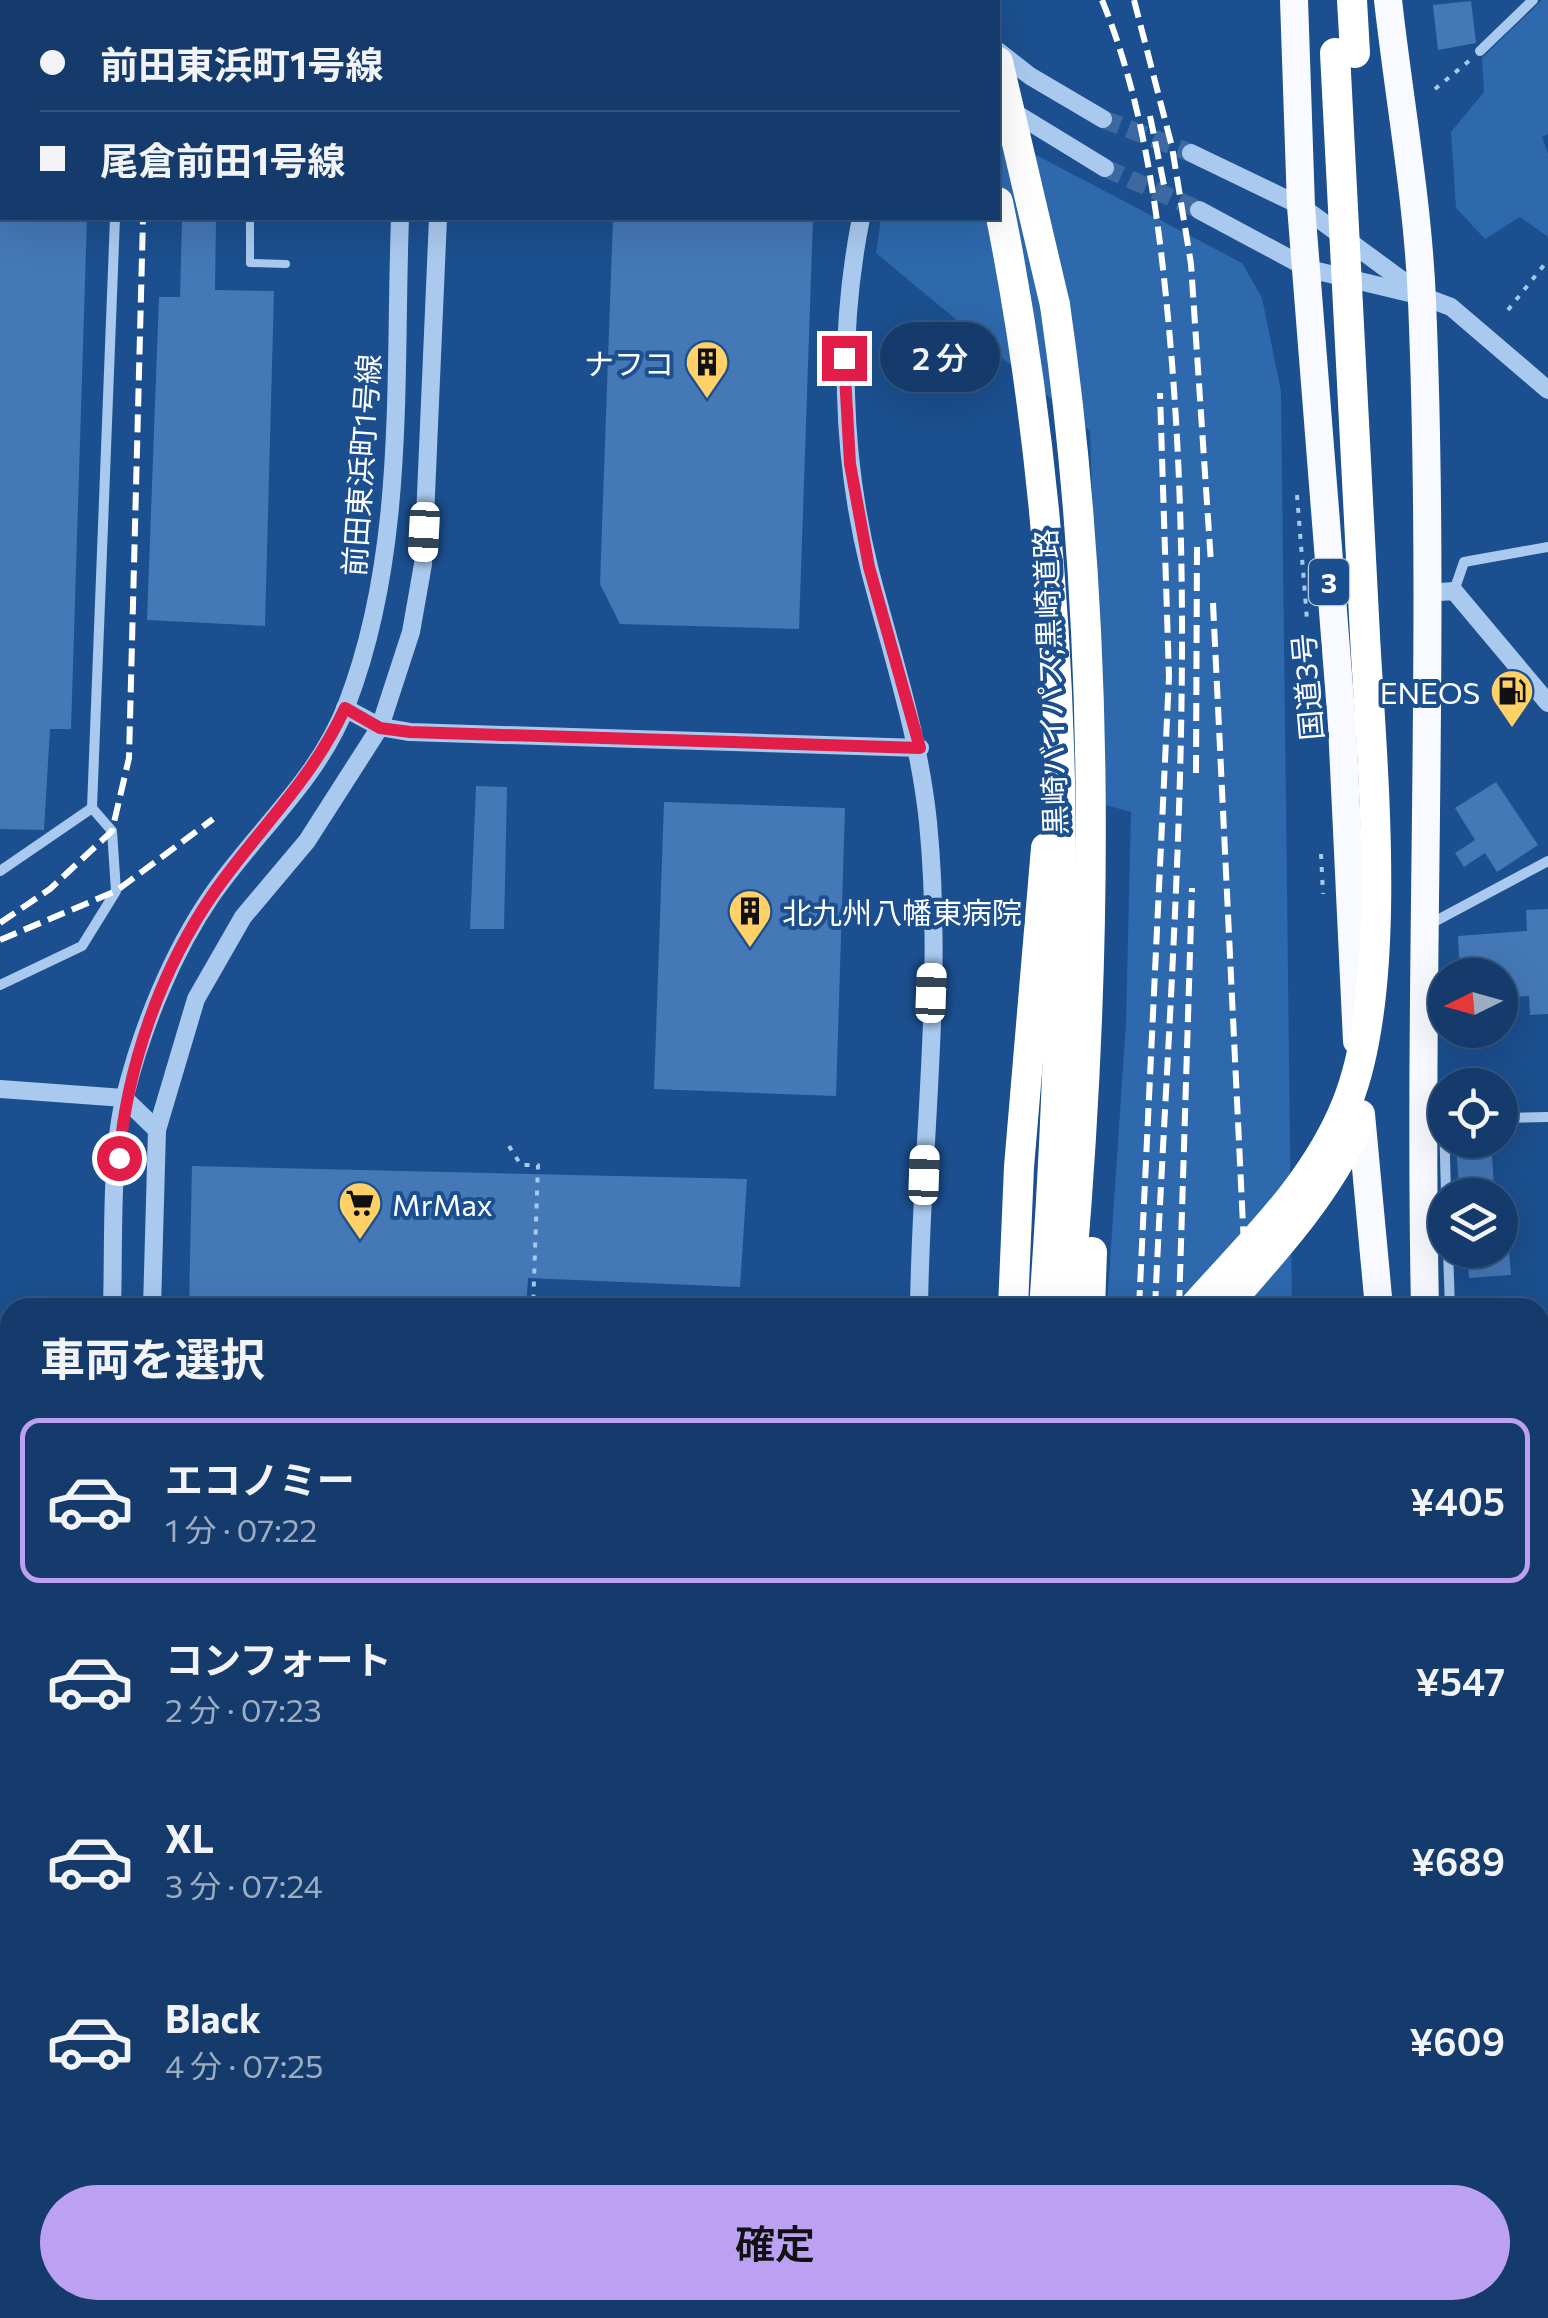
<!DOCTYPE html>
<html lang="ja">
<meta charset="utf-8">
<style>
:root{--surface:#143b6b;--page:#1d4271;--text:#f1f3f6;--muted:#9dadc1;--line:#33557e;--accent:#bca0f2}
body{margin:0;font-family:Commissioner,"Noto Sans JP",sans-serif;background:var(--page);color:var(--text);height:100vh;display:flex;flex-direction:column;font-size:38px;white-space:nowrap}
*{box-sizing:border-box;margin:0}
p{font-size:32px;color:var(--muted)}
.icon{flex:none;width:55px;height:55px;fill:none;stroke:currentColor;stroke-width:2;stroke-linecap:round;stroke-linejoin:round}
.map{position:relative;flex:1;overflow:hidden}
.side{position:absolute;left:0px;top:1298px;width:1550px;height:1022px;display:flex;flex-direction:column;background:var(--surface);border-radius:30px 30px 0 0;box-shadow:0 10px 40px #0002,0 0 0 2px var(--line)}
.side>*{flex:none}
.guide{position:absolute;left:0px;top:0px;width:1000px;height:220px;box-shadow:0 10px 40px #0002,0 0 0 2px var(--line);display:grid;align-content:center;height:220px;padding:0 40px;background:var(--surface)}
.needle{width:65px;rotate:265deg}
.buttons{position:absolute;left:1428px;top:958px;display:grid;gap:20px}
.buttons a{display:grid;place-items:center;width:90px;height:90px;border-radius:50%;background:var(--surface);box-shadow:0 10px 40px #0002,0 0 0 2px var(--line);font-size:50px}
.end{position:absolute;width:45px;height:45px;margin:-22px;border:12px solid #e11d48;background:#fff;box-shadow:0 0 0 5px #fff}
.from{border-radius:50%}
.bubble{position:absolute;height:70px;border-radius:35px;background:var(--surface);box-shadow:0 10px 40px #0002,0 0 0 2px var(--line);font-size:32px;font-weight:600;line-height:70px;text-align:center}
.car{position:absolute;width:30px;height:60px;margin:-30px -15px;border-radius:12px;box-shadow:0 0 8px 2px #0007;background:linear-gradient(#fff 24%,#345 0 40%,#fff 0 76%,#345 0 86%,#fff 0)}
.guide b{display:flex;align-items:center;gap:35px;height:95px;font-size:38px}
.guide b+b{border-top:2px solid var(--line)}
.guide i{width:25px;height:25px;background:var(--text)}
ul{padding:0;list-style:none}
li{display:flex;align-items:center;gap:30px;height:165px;margin:0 20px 15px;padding:0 20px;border:5px solid transparent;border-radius:20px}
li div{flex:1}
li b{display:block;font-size:38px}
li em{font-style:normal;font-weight:600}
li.selected{border-color:var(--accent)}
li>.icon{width:90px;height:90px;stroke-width:1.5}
h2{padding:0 40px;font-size:45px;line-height:120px}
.cta{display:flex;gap:20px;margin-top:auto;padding:20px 40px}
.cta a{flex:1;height:115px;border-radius:60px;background:var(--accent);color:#111;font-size:40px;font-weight:600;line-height:115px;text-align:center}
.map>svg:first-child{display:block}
.green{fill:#2e69ad}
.building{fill:#4478b7}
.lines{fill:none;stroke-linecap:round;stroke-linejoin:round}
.tertiary-tunnel{stroke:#3d69a0;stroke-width:18;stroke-dasharray:18 9;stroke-linecap:butt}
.path{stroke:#a9c9ee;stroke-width:4;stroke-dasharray:5 8;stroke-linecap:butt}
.service{stroke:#a9c9ee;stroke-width:8}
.minor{stroke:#a9c9ee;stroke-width:10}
.tertiary{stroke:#a9c9ee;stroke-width:18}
.trunk{stroke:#f8faff;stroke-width:28}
.motorway{stroke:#fff;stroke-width:30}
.rail{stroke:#fff;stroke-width:6;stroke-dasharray:18 8;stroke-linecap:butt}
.motorway-bridge{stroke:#fff;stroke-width:30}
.route{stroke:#e11d48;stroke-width:12}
.labels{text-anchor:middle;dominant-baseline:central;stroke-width:8;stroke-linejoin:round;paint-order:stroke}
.shield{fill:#1b4f8f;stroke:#bbcadd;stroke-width:2.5}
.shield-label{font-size:28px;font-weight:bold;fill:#fff}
.poi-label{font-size:30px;fill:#fff;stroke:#1b4f8f;text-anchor:end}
.street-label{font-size:30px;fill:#fff;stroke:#1b4f8f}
</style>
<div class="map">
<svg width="1548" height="2318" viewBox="0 0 1548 2318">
<rect width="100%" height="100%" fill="#1b4f8f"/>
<g class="green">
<path d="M1542 0H1548V134L1542 137 1548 154V237L1520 217 1485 239 1456 208 1451 132 1484 92 1482 58Z"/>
<path d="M998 135 1242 263 1262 298 1281 391 1292 1307H1107L1126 1022 1131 812 1102 804 1090 431 876 253 881 218H998Z"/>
</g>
<g class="building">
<path d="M1471 1 1476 43 1438 50 1433 5Z"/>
<path d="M0 218H87L71 729H50L44 830 0 829Z"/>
<path d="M613 218H813L799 629 620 624 600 584Z"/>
<path d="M182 219H216L215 290 274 291 265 626 147 620 159 297H180Z"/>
<path d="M1496 782 1538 845 1497 872 1485 853 1464 867 1455 853 1475 840 1455 808Z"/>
<path d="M476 786 507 787 504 929H470Z"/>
<path d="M664 802 845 808 836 1096 654 1089Z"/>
<path d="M1548 909V1014L1530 1015 1529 996 1500 998V975H1460L1458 936 1527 931 1526 910Z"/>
<path d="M1491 1143 1494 1185 1459 1187 1456 1145Z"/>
<path d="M192 1166 747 1179 740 1287 528 1278 526 1308H189Z"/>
<path d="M1467 1250H1509L1511 1275 1469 1278Z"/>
</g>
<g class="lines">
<g class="tertiary-tunnel">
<path d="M1103 119 1191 153"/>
<path d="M1105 168 1199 210"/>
</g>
<g class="path">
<path d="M1435 89 1469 61"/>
<path d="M1508 310 1548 260"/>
<path d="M1297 495 1307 620"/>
<path d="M1321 854 1323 894"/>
<path d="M509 1146 521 1165H538L533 1308"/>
<path d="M1540 1838H1548"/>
<path d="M1540 2010H1548"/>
</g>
<g class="service">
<path d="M250 218V263L286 264"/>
<path d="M1540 1752 1548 1753"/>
<path d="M1540 1804H1548"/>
<path d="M1540 1861H1548"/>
<path d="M1540 1899 1548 1898"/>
<path d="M1304 2310 1310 2318"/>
</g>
<g class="minor">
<path d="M123 2V0"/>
<path d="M1480 51 1533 0"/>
<path d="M1454 591 1464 562 1548 547"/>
<path d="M0 871 92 808"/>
<path d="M1430 924 1548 861"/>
<path d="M0 985 82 946 116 891 112 831 92 808 115 218"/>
<path d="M1444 1118 1446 1195"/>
<path d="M1500 1118 1548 1117"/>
<path d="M1448 1250 1450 1308"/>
<path d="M1540 1417 1548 1416"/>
<path d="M1540 2057H1548"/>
<path d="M1540 2254 1548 2256"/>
<path d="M498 2318 499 2310"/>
<path d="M1447 2318 1448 2310"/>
</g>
<g class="tertiary">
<path d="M890 0 892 2"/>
<path d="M409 2V0"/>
<path d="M447 2V0"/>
<path d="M998 51 1030 76 1103 119"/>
<path d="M1007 108 1105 168"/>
<path d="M1191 153 1301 206 1414 289"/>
<path d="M1199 210 1309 269 1422 296 1451 307 1548 390"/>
<path d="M861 218C838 334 841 455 870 571 892 655 919 735 928 822 944 983 921 1146 919 1308"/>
<path d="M1425 593 1454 591 1548 703"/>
<path d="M345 708 380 727 410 732 920 748"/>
<path d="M0 1089 124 1098 157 1130"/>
<path d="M112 1308C114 1244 110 1156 125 1096 142 1028 172 953 212 895 257 830 318 780 347 704 406 551 394 379 400 218"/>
<path d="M152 1308 157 1130 196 999 243 917 307 841 380 727 411 632 423 564 438 218"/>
<path d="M0 2216 10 2220"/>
<path d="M80 2310V2318"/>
<path d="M113 2310V2318"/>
<path d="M240 2310 261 2318"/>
<path d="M802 2318 811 2310"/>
</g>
<g class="trunk">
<path d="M1294 0 1301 206 1342 725 1357 1041"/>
<path d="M1388 0C1399 99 1418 201 1422 301 1436 636 1418 972 1425 1308"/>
<path d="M1361 1114 1379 1308"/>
<path d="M1387 2318 1388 2310"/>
<path d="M1419 2318 1420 2310"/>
</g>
<g class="motorway">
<path d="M948 0 949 2"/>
<path d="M980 0V2"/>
<path d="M1352 0 1355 53"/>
<path d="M998 202C1073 568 1071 936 1044 1308"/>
<path d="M1055 305C1103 636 1098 975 1068 1308"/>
<path d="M1013 1308 1019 1167 1046 848"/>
<path d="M1090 1308 1092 1252"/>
<path d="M960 2310V2318"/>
<path d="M990 2310V2318"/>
<path d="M1016 2310V2318"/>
</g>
<g class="rail">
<path d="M1102 0C1148 112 1162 243 1172 363 1197 678 1169 992 1155 1308"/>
<path d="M1134 0 1172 147 1191 264 1211 563"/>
<path d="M148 2V0"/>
<path d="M1150 116 1164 185"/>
<path d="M1213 603 1247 1308"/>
<path d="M1196 773 1197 543"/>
<path d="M0 923 50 889 112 831 129 758 143 218"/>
<path d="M0 940 116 891 213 819"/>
<path d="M1139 1308 1169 677 1160 393"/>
<path d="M1179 1308 1192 888"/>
<path d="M1156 2310 1157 2318"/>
<path d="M1181 2310 1182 2318"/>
<path d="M1246 2318V2310"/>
</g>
<g class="motorway-bridge">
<path d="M998 62 1055 305"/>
<path d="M1193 1308C1250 1244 1315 1184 1347 1103 1394 985 1372 765 1365 636 1355 442 1345 247 1335 53"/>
<path d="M1224 1308C1276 1249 1327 1194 1360 1121"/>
</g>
</g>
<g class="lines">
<path class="route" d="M119 1158C127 1067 160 971 213 894 258 829 311 782 345 708L380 728 410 732 920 748 869 567 850 464 844 358"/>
</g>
<defs>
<g id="building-pin" transform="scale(2.25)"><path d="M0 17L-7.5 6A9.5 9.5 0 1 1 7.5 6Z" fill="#ffd166" stroke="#1b4f8f"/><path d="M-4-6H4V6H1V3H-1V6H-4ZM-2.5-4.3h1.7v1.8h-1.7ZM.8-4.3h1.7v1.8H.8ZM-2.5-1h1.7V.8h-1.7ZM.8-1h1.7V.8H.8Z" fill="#111"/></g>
<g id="fuel-pin" transform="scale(2.25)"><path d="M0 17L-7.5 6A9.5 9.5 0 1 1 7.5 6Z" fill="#ffd166" stroke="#1b4f8f"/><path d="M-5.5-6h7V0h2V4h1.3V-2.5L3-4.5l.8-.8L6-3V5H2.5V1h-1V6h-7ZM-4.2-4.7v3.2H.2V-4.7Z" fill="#111"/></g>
<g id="supermarket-pin" transform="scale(2.25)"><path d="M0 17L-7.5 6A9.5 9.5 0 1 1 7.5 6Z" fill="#ffd166" stroke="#1b4f8f"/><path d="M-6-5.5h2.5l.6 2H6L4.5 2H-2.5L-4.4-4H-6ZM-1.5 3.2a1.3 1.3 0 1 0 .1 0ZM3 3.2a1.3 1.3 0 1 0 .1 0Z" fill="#111"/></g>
</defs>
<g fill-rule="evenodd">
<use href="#building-pin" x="707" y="362"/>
<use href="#fuel-pin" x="1512" y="691"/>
<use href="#building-pin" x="750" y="911"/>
<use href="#supermarket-pin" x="360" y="1203"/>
</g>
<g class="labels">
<rect class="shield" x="1309" y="559" width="40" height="46" rx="8"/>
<g class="shield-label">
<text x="1329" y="582">3</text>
</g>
<g class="poi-label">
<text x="674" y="362">ナフコ</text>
<text x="1480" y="691">ENEOS</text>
<text x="782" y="911" text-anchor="start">北九州八幡東病院</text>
<text x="392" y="1203" text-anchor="start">MrMax</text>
</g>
<g class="street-label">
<text transform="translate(360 465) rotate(-86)">前田東浜町1号線</text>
<text transform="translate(1049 682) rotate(-92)">黒崎バイパス;黒崎道路</text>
<text transform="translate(1306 687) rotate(-95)">国道3号</text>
</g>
</g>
</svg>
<div class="buttons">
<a><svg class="needle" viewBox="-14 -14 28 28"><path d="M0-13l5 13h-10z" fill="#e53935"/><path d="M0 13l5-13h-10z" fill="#9dadc1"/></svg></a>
<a><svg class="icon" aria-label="locate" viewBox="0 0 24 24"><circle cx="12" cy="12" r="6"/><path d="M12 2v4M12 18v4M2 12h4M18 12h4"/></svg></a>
<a><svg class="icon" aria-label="layers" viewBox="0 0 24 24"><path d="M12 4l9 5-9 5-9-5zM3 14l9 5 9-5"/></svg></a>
</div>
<i class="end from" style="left:119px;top:1158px"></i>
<i class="end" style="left:844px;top:358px"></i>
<div class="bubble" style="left:880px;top:322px;width:120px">2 分</div>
<i class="car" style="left:424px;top:532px;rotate:183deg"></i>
<i class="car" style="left:931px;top:993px;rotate:2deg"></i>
<i class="car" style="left:924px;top:1175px;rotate:2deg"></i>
<div class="guide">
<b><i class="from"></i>前田東浜町1号線</b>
<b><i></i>尾倉前田1号線</b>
</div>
<section class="side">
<h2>車両を選択</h2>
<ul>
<li class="selected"><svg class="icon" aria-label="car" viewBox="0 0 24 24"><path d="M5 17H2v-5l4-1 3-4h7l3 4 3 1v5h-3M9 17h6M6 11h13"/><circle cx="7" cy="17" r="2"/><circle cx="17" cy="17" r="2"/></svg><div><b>エコノミー</b><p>1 分 · 07:22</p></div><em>¥405</em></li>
<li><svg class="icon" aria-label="car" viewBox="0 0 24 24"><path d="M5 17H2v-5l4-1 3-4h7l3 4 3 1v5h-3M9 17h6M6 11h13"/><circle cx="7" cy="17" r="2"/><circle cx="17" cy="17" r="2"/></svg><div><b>コンフォート</b><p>2 分 · 07:23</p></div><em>¥547</em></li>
<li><svg class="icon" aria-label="car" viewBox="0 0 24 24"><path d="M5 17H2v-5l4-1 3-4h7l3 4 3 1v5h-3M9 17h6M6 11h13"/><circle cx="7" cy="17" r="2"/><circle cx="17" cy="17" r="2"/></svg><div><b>XL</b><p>3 分 · 07:24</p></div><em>¥689</em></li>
<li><svg class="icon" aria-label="car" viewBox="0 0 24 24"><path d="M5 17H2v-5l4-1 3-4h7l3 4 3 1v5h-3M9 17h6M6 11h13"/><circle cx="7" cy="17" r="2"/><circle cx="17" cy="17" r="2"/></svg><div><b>Black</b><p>4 分 · 07:25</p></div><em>¥609</em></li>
</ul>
<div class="cta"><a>確定</a></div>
</section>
</div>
